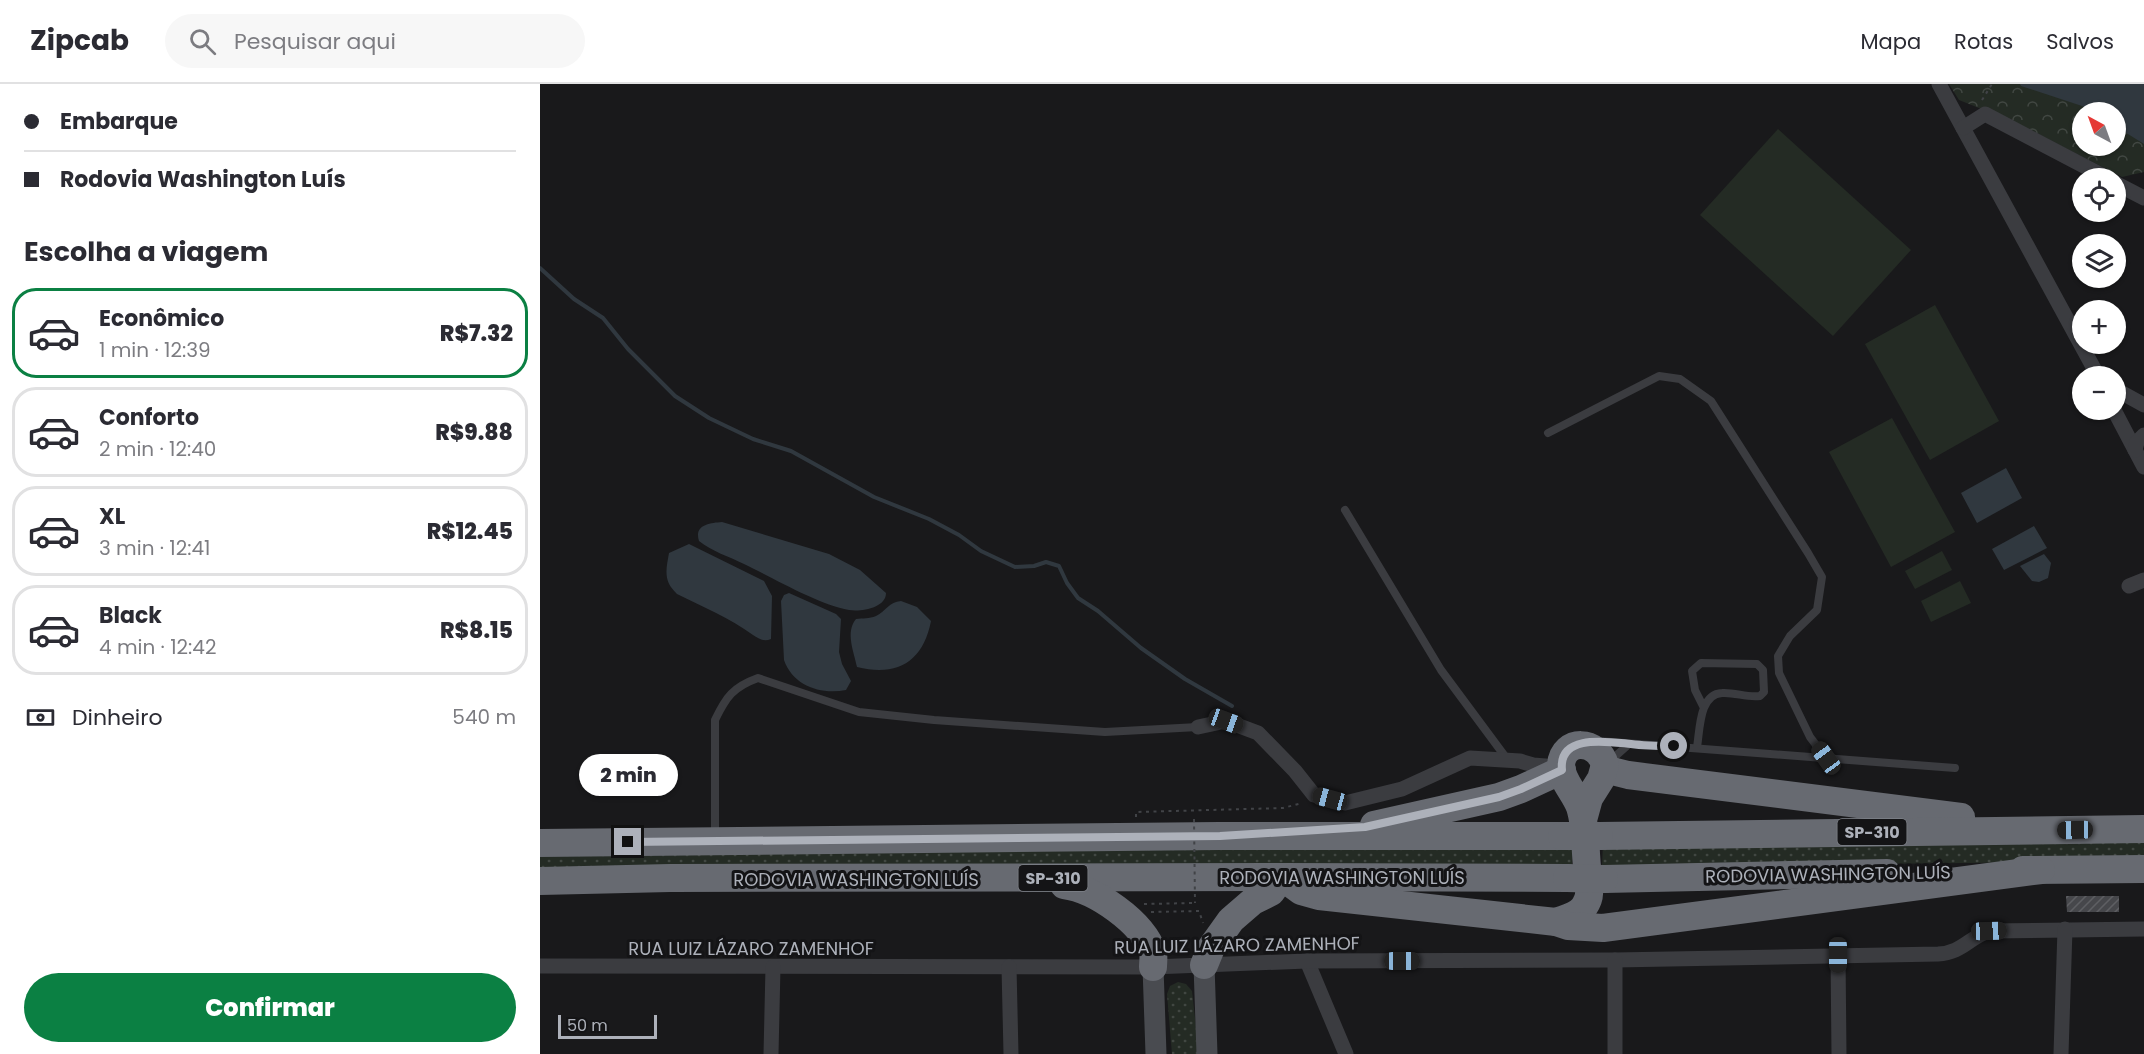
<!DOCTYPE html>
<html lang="pt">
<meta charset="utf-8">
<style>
:root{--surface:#fff;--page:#f7f7f7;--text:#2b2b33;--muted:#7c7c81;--line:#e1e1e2;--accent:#0b8043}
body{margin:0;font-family:Poppins,sans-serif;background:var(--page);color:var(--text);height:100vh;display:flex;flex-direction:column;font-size:22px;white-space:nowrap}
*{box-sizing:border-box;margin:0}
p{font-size:20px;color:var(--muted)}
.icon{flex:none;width:33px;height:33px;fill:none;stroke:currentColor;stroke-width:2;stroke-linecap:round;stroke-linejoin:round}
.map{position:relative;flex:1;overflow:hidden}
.side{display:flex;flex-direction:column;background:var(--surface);width:540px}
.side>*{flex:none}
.banner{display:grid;align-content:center;height:132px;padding:0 24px;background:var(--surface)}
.needle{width:39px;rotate:319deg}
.tools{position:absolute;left:1532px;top:18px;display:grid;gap:12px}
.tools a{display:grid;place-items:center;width:54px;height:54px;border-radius:50%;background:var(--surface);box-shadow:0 2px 4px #0004;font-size:30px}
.scale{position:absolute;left:18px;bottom:15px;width:99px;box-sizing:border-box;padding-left:6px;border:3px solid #adb1ba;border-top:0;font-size:16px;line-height:21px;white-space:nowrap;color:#adb1ba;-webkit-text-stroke:4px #141416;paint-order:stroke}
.end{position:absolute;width:27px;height:27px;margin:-14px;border:8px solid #adb1ba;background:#111;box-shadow:0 0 0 3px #111}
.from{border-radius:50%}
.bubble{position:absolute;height:42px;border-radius:21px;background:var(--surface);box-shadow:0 2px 4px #0004;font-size:20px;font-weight:800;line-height:42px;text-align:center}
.car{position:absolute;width:18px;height:36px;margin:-18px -9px;border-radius:8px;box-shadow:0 0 4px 2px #0007;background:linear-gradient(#222 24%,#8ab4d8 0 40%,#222 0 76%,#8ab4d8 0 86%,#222 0)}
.banner b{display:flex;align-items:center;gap:21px;height:57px;font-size:22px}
.banner b+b{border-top:2px solid var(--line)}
.banner i{width:15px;height:15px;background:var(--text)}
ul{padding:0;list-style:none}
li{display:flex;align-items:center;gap:18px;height:90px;margin:0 12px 9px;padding:0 12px;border:3px solid var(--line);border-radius:24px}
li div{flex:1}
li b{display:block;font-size:22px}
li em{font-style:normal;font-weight:800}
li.selected{border-color:var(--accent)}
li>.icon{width:54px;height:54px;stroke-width:1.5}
h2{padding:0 24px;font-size:27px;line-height:72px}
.pay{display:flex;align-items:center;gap:15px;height:66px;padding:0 24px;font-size:22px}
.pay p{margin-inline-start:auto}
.cta{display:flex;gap:12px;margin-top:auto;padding:12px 24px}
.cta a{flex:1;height:69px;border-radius:36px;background:var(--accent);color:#fff;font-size:24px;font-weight:800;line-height:69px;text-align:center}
header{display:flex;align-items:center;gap:36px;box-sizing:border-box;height:84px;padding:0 30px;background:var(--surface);border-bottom:2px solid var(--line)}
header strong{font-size:28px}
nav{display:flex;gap:33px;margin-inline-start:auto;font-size:21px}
.search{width:420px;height:54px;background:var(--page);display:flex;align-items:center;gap:15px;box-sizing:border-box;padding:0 21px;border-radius:33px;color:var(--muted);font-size:22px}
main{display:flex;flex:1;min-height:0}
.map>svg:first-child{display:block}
.grass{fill:url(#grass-dots)}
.forest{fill:url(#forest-crowns);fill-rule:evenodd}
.pitch{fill:#242b24}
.water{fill:#30383f}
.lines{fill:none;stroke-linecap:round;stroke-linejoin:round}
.stream{stroke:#30383f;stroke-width:4}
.building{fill:url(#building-hatch)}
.path{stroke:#414347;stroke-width:2;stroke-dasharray:3 4.5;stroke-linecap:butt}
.lane{stroke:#3b3c40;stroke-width:8}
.street{stroke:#3b3c40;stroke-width:15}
.secondary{stroke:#494b50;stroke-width:21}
.highway{stroke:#676a71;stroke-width:28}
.path-bridge{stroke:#414347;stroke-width:2;stroke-dasharray:3 4.5;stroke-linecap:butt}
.highway-bridge{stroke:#676a71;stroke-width:28}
.route{stroke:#adb1ba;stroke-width:8}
.labels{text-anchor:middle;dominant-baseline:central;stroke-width:6;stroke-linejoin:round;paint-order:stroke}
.shield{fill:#141416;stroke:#7f8289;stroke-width:1.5}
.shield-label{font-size:16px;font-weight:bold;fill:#adb1ba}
.street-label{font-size:18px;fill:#adb1ba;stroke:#141416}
</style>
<header>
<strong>Zipcab</strong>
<div class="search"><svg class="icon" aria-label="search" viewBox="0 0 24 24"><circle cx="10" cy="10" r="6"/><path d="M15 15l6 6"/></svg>Pesquisar aqui</div>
<nav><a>Mapa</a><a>Rotas</a><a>Salvos</a></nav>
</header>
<main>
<section class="side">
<div class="banner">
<b><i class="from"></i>Embarque</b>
<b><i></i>Rodovia Washington Luís</b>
</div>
<h2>Escolha a viagem</h2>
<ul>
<li class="selected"><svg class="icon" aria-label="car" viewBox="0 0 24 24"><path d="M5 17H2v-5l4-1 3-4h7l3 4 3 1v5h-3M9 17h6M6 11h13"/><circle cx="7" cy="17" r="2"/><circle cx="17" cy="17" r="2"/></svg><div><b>Econômico</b><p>1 min · 12:39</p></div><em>R$7.32</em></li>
<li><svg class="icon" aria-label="car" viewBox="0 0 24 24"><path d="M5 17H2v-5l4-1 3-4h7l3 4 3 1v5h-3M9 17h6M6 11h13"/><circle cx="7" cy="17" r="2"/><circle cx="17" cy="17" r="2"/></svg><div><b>Conforto</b><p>2 min · 12:40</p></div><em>R$9.88</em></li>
<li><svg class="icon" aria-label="car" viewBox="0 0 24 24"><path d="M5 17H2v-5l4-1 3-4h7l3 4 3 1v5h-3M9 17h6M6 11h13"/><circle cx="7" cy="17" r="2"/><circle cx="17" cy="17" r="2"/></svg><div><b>XL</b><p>3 min · 12:41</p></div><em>R$12.45</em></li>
<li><svg class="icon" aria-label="car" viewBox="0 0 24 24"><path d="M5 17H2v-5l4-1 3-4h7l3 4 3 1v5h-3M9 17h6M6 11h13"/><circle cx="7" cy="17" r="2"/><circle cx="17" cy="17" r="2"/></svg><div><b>Black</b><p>4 min · 12:42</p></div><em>R$8.15</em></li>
</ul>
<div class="pay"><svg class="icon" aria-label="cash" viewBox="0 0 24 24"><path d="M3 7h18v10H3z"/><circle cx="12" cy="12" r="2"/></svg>Dinheiro<p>540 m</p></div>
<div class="cta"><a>Confirmar</a></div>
</section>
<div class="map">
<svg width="1604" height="970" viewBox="0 0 1604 970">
<defs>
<pattern id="grass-dots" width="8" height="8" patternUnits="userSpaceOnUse" patternTransform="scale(1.5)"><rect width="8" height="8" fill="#242b24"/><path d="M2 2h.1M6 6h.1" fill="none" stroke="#414742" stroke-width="1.8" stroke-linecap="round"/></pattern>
<pattern id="forest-crowns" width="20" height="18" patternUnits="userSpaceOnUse" patternTransform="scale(1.5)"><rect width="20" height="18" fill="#242b24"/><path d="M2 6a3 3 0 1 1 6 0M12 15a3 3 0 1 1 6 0" fill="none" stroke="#414742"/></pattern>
<pattern id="building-hatch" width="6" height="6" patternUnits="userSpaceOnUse" patternTransform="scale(1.5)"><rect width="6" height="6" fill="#46474b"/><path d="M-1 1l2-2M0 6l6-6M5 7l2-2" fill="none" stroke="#5e5f63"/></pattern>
</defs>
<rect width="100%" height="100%" fill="#19191b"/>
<g class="grass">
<path d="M1604 753V777L1062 783 1063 758Z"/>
<path d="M1032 758V783L0 792V766Z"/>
<path d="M638 898 646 900 652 907 659 970H632L627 910 630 902Z"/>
</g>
<path class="forest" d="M1409 0H1604V88L1582 93 1479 40 1419 16ZM1542 28H1575V62H1542Z"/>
<g class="pitch">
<path d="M1238 45 1371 166 1293 252 1160 131Z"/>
<path d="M1395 221 1459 337 1390 376 1325 260Z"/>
<path d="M1352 334 1415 448 1351 483 1289 368Z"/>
<path d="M1402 467 1412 486 1375 505 1365 487Z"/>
<path d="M1420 497 1431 519 1391 538 1381 517Z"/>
</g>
<g class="water">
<path d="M1480 0H1604V60L1575 42V28H1552L1542 22 1481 2Z"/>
<path d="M1466 384 1482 414 1437 439 1421 409Z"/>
<path d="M182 438 289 470 320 486 346 509C346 524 321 528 309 526 279 521 233 494 204 480 190 473 171 467 159 457 154 441 169 439 182 438Z"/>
<path d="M1494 442 1507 464 1464 486 1452 465Z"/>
<path d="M149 460 224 497 232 512 231 555C224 558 219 555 213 551 190 534 163 523 137 510 123 497 126 486 129 469Z"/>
<path d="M1504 470 1511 479 1508 494 1499 498 1492 497 1480 482Z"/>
<path d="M249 509 296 530 301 535 299 568 302 580 311 597 306 606C281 611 253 602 244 576L241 517 244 511Z"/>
<path d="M361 517 377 523 391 537C383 578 357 593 317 583 314 568 305 548 316 535 323 534 329 535 336 532 346 527 349 518 361 517Z"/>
</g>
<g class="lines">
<path class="stream" d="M0 184 34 215 63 234 88 265 135 312 169 334 213 355 251 367 334 413 389 435 419 451 441 467 475 483 494 482 506 478 519 482 527 499 538 514 558 527 601 564 645 595 692 622"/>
</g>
<path class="building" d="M1526 812H1579V828H1527Z"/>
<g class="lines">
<g class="path">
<path d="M1442 16 1452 0"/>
<path d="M596 733V728L743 724 762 719"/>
<path d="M604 820 655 819"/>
<path d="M611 828 659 827 663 839"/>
</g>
<g class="lane">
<path d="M1008 349 1119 292 1140 295 1171 317 1268 469 1282 493 1277 526 1250 552 1238 572 1239 589 1270 653 1286 674"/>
<path d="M805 426 901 586 967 675"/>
<path d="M1058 657 1415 684"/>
<path d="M1157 663C1160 646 1159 610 1182 609 1195 608 1207 614 1220 612L1224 608 1223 586 1217 580 1161 579 1152 587 1155 606 1163 622"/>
<path d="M1070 677 1089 660"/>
<path d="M175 753V636C186 613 193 603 218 594L319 628 394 636 565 648 658 643"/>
</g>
<g class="street">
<path d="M1399 0 1558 292"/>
<path d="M1423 44 1445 30 1567 94"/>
<path d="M1575 99 1604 114"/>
<path d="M1575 305 1604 321"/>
<path d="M1574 326 1604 383"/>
<path d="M1595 366 1597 358 1604 351"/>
<path d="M1589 502 1604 496"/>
<path d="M658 643 686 637 718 649 755 687 774 711 805 719 862 705 930 674 980 677 993 681 1018 683"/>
<path d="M1298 871 1299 970"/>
<path d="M767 877 806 970"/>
<path d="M0 882 613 883 767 877 1075 876 1398 870C1422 869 1428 854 1449 847L1604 845"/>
<path d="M469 883 471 970"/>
<path d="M231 970 233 883"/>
<path d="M1075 970V876"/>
<path d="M1521 970 1525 845"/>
</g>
<g class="secondary">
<path d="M664 881 667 970"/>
<path d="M613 883 616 970"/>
</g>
<g class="highway">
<path d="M1064 685 1088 691 1421 733"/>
<path d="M834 741 959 713 981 705 1022 686"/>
<path d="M1059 752 1604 745"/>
<path d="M0 759 679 752H1022"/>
<path d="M1483 786 1604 785"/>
<path d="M1064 795 1347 789"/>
<path d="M0 797 130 794 742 793 1027 794"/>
<path d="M524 801C555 805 603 838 613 869 614 873 613 879 613 883"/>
<path d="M1016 838C1026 834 1038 832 1044 823 1046 820 1049 814 1049 810 1050 801 1048 791 1047 783 1045 763 1046 742 1040 723 1035 709 1021 696 1021 681 1023 654 1058 655 1065 681L1061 695 1049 714 1043 736"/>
<path d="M664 881 671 864 691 836 713 817 731 808 742 793 761 807 779 812 1016 838 1028 842 1063 844 1501 786"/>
</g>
<path class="path-bridge" d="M654 735 655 819"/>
<g class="highway-bridge">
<path d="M1022 752H1059"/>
<path d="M1027 794 1064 795"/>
</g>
</g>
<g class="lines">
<path class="route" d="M88 758 680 752 825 743 959 713 981 705 1022 686C1018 649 1069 658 1091 660 1105 662 1120 662 1134 662"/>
</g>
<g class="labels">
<g class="shield">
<rect x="1297.5" y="735" width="69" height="26" rx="4.5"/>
<rect x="478.5" y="781" width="69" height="26" rx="4.5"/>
</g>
<g class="shield-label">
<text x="1332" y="748">SP-310</text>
<text x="513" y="794">SP-310</text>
</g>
<g class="street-label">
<text transform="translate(1288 790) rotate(-1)">RODOVIA WASHINGTON LUÍS</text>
<text x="802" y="793">RODOVIA WASHINGTON LUÍS</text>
<text x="316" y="795">RODOVIA WASHINGTON LUÍS</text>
<text transform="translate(697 861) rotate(-1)">RUA LUIZ LÁZARO ZAMENHOF</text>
<text x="211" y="864">RUA LUIZ LÁZARO ZAMENHOF</text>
</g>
</g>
</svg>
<div class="tools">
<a><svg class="needle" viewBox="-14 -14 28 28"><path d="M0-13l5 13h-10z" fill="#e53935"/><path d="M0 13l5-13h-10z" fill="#7c7c81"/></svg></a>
<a><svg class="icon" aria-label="locate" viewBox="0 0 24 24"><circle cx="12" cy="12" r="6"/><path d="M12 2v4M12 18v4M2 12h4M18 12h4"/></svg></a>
<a><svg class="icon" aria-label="layers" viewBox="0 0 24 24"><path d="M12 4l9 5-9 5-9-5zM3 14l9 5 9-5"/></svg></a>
<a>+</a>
<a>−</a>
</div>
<div class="scale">50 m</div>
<i class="end from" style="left:1134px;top:662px"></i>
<i class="end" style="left:88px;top:758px"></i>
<div class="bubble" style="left:39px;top:670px;width:99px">2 min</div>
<i class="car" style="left:686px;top:637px;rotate:110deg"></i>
<i class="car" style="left:1286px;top:674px;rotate:324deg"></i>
<i class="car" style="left:790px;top:715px;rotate:285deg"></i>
<i class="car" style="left:1535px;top:746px;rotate:269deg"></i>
<i class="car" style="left:1449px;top:847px;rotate:88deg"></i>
<i class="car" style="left:1298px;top:871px;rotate:180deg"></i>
<i class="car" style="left:862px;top:877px;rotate:90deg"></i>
</div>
</main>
